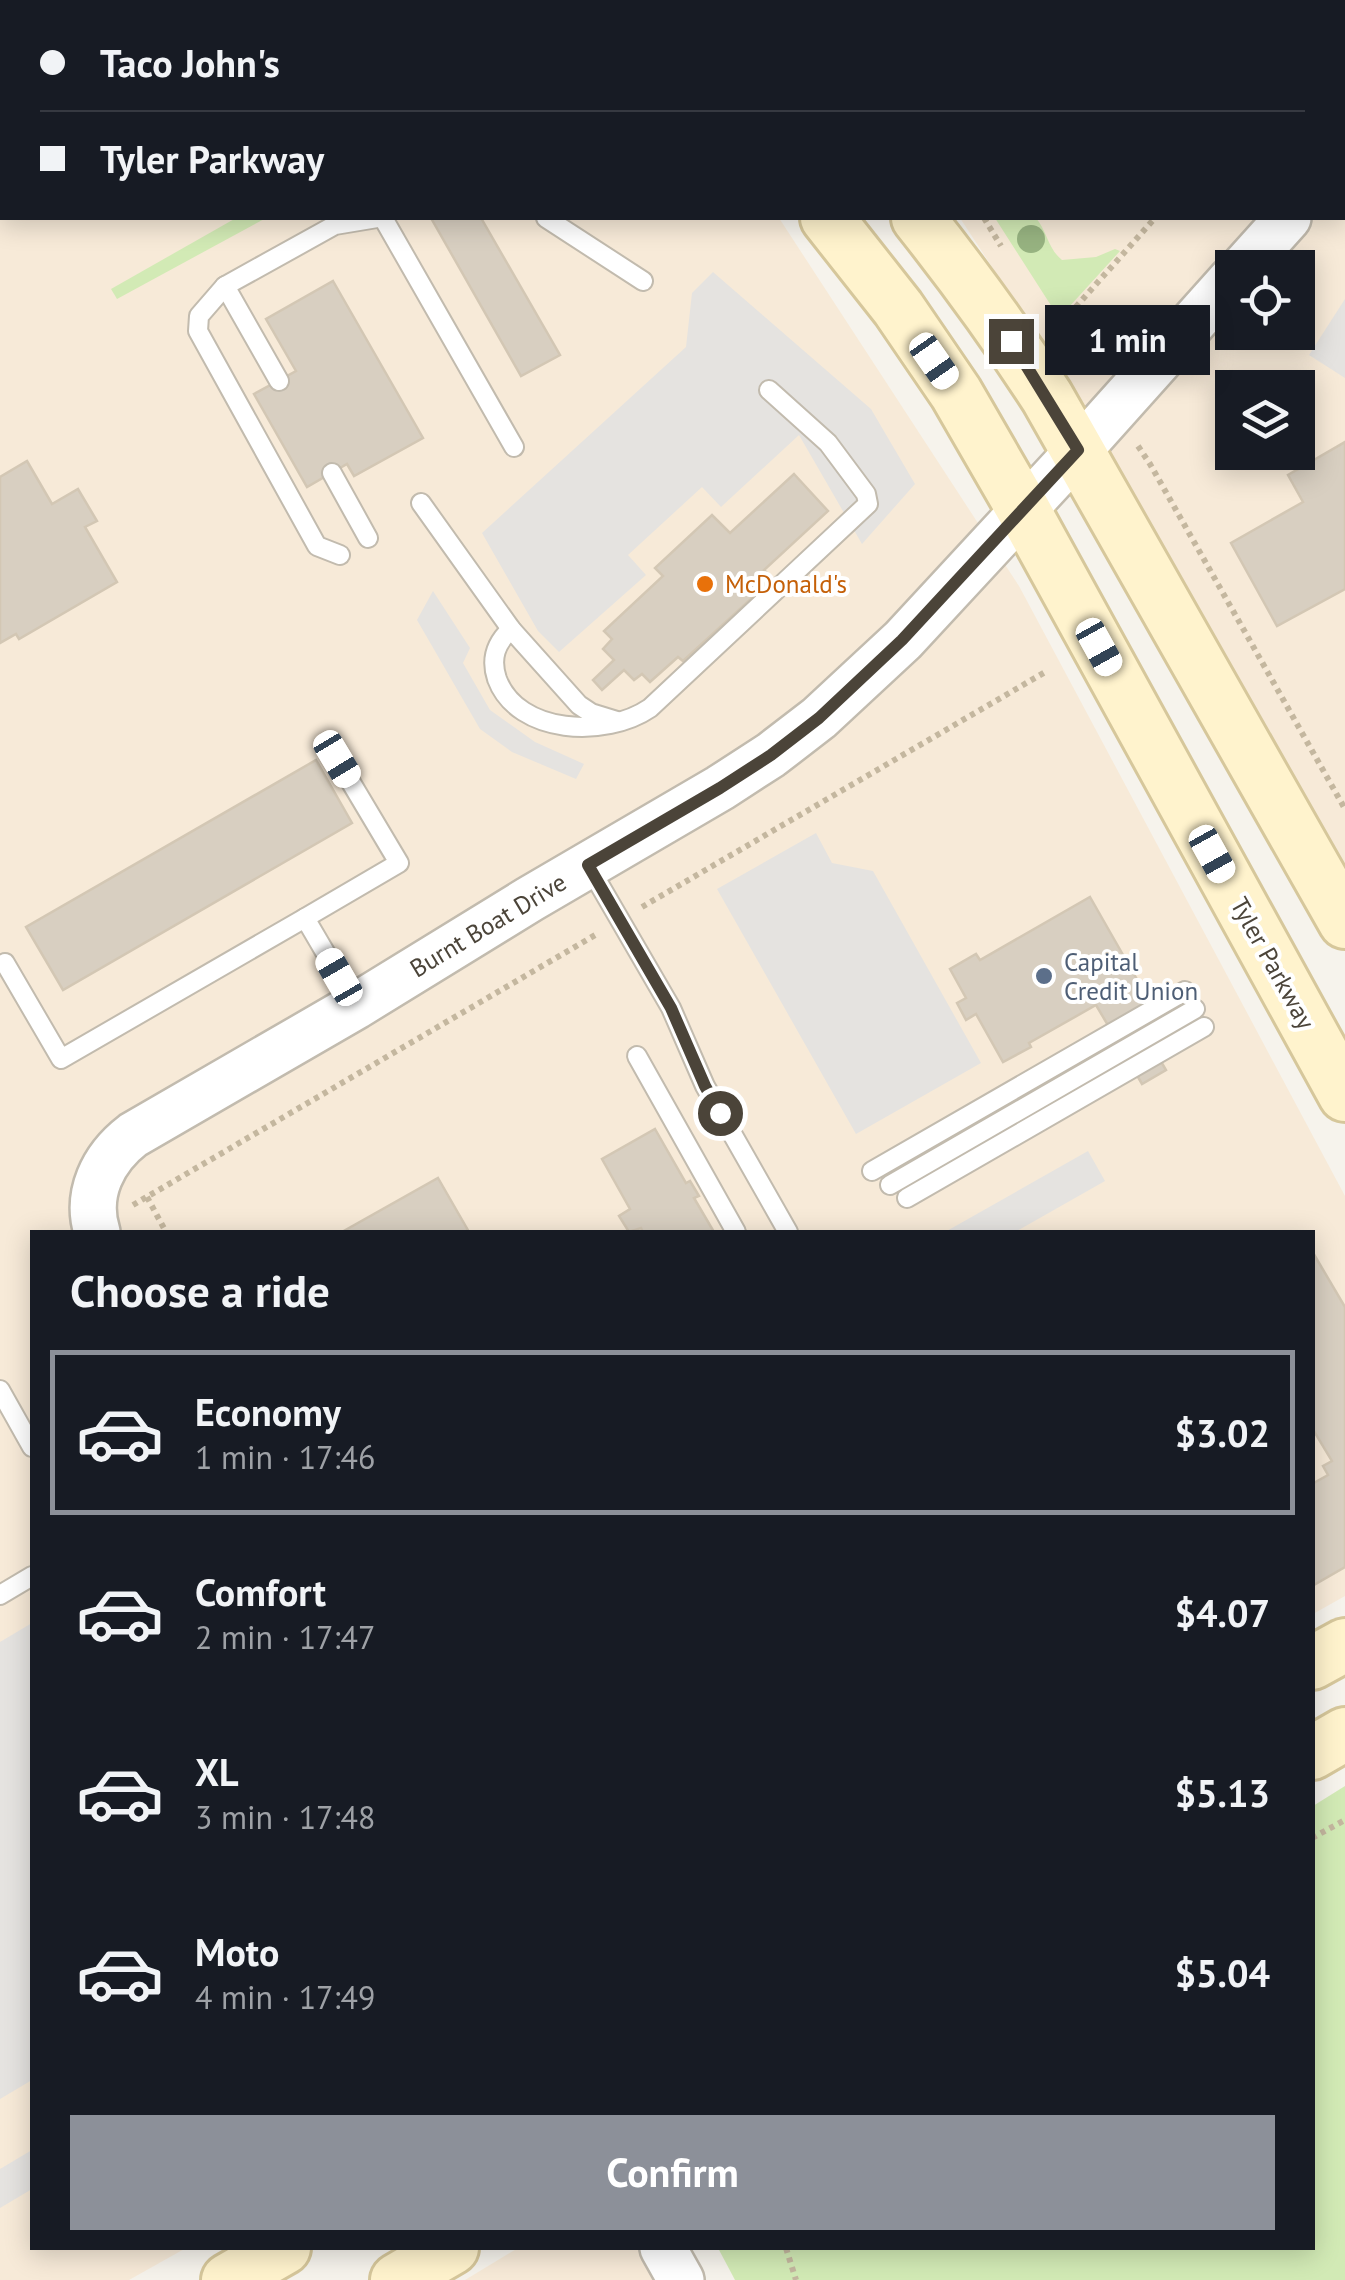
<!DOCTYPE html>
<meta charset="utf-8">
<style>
:root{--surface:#171b24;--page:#242831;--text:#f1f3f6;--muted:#9ea1a6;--line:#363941;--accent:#8c9099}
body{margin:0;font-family:"PT Sans",sans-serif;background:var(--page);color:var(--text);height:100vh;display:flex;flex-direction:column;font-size:38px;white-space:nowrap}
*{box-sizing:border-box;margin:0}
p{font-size:32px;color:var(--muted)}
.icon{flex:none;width:55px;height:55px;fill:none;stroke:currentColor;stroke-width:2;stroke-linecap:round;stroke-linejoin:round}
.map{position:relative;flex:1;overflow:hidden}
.side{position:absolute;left:30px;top:1230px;width:1285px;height:1020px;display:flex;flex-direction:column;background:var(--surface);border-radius:0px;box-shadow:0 5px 25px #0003}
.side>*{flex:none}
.banner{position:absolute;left:0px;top:0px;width:1345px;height:220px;box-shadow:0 5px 25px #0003;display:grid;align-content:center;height:220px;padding:0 40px;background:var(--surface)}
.controls{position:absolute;left:1215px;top:250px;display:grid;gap:20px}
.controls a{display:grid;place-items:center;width:100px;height:100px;border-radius:0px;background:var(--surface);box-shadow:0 5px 25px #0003;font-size:50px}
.end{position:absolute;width:45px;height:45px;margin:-22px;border:12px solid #4b4439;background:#fff;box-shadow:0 0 0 5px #fff}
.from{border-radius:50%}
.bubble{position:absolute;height:70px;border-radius:0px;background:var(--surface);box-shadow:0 5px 25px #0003;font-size:32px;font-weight:700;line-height:70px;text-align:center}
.car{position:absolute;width:30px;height:60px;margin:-30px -15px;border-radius:12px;box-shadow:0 0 8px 2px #0007;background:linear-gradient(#fff 24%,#345 0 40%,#fff 0 76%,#345 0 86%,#fff 0)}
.banner b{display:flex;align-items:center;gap:35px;height:95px;font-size:38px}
.banner b+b{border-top:2px solid var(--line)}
.banner i{width:25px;height:25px;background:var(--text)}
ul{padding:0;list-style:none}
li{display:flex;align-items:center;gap:30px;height:165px;margin:0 20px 15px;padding:0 20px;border:5px solid transparent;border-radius:0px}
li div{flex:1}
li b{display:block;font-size:38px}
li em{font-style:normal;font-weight:700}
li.on{border-color:var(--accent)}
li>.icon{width:90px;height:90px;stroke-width:1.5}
h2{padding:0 40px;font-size:45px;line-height:120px}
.cta{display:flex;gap:20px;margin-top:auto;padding:20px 40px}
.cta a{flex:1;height:115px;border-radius:0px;background:var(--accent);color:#fff;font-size:40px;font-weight:700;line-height:115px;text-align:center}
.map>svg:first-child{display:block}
.commercial{fill:#f7ead8;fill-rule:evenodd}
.green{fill:#d2eab5}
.parking{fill:#e5e3e0}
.building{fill:#d8cfc1;stroke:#d3c7b4;stroke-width:2.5}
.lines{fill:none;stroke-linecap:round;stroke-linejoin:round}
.service-casing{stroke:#c2bbae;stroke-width:22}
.tertiary-casing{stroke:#c2bbae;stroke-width:50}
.secondary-casing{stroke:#d6c79b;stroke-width:58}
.path{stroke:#c4b79f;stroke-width:6;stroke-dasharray:5 5;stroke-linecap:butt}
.service{stroke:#fff;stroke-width:18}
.tertiary{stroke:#fff;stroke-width:45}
.secondary{stroke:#fff3cd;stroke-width:52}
.tree{fill:#97b381}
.route{stroke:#4b4439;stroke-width:12}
.food-dot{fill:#e8710a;stroke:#fff;stroke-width:4}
.service-dot{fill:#5c6f8a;stroke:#fff;stroke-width:4}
.labels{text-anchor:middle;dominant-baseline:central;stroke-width:8;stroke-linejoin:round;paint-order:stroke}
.food-label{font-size:25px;fill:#c56008;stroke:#fff;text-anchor:start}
.street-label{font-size:25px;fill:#4b4439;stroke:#fff}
.service-label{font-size:25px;fill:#4e5e75;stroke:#fff;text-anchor:start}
</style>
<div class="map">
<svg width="1345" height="2280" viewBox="0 0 1345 2280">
<rect width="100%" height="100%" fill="#f6f3ec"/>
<g class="commercial">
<path d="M775 0H1345V883L1068 383 960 218H1342V2H777ZM1232 268H1298V332H1232ZM1232 388H1298V452H1232Z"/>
<path d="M2 203V218H779L1019 586 1345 1196V1596L1313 1614 1312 1232H32V2248H186L129 2280H0V205Z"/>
<path d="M518 2248H639L657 2280H465Z"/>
</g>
<g class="green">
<path d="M236 218H266L117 299 111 289Z"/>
<path d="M995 218H1036C1047 231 1048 249 1062 260L1096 257 1115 249 1120 251 1059 318Z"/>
<path d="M1345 1786V2280H735L718 2248H1312L1313 1806Z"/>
</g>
<g class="parking">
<path d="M713 272 871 409 915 484 862 544 799 435 721 507 702 487 628 555 646 575 559 652 538 631 482 533 686 347 692 293Z"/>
<path d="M1345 299V378L1309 355Z"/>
<path d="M433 591 470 648 463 663 490 710 535 742 584 764 576 779 512 752 480 729 417 620Z"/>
<path d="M816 833 832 863 873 871 981 1063 856 1134 717 889Z"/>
<path d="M1088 1151 1105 1181 1015 1232H945Z"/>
<path d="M32 1623V2080L0 2099V1642Z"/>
<path d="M32 2150V2189L0 2208V2169Z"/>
</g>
<g class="building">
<path d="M431 218H481L560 355 521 376Z"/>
<path d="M333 281 423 438 354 476 347 464 307 487 254 394 296 371 266 319Z"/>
<path d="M1345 442V589L1277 626 1231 543 1303 502 1288 475Z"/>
<path d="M27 461 52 504 78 489 97 521 85 527 117 582 19 639 16 634 0 643V477Z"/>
<path d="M794 474 828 511 764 570 768 574 748 592 752 598 683 661 678 657 650 682 642 674 634 680 624 670 602 690 593 680 614 660 603 649 612 639 604 631 663 576 655 568 712 515 730 533Z"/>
<path d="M316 760 352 823 63 990 26 927Z"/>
<path d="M1090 897 1139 983 1135 985 1147 1005 1109 1027 1096 1005 1029 1043 1031 1047 1003 1062 976 1014 966 1020 957 1003 966 998 950 969 976 954 980 960Z"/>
<path d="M1133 1013 1166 1070 1142 1084 1109 1027Z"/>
<path d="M655 1129 686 1183 690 1181 699 1196 694 1198 714 1232H643L641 1228 629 1232 619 1216 630 1209 602 1159Z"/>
<path d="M438 1178 469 1232H342Z"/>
<path d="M1312 1251 1345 1307V1567L1312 1586V1484L1328 1475 1323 1466 1332 1461 1312 1428Z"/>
</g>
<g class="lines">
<g class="service-casing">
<g id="service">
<path d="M383 218 514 447"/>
<path d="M546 218 643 281"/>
<path d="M225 286 279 381"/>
<path d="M332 473 368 538"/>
<path d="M421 503 511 629 579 705 591 713 617 721"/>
<path d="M340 555 317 546 198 331 199 316 225 286 335 225 377 218"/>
<path d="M511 629C496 643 490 658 497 679 518 735 606 738 650 708L868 504 866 494 828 443 769 390"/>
<path d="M588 865 671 1008 705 1086 788 1232"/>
<path d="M305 918 399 863 337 759"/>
<path d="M5 963 61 1059 305 918 356 1005"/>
<path d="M637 1056 736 1232"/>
<path d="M872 1171 1185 991"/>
<path d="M890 1185 1195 1009"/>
<path d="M907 1198 1204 1027"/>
<path d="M0 1390 32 1447"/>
<path d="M0 1595 32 1576"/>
</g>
</g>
<g class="tertiary-casing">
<g id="tertiary">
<path d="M1342 156 1345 154"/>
<path d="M1243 268 1288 218"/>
<path d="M97 1232C85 1194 103 1158 133 1135L356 1006 530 899 720 788 771 755 819 718 903 640 1078 451 1232 279"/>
<path d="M663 2248 681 2280"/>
</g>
</g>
<g class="secondary-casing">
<g id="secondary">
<path d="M598 0 601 2"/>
<path d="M724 0 727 2"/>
<path d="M827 218 898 308 956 393 1023 509 1345 1095"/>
<path d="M918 218C964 276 1007 335 1047 397L1345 922"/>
<path d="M1312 1663 1345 1645"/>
<path d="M1312 1753 1345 1734"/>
<path d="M228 2280 284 2248"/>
<path d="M397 2280 452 2248"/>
</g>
</g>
<g class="path">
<path d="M822 0 825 2"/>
<path d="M1342 14 1345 12"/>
<path d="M984 218 1001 246"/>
<path d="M1061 333 1074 309 1155 218"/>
<path d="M1138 446 1150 464 1345 809"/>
<path d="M642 907 1047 671"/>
<path d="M147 1197 166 1232"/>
<path d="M133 1205 597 934"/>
<path d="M1312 1838 1345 1820"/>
<path d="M786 2248 796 2280"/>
</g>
<use href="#service" class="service"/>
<use href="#tertiary" class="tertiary"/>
<use href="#secondary" class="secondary"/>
</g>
<circle class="tree" cx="1031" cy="239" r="14"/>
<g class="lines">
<path class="route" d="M720 1113 705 1086 671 1008 588 865 720 788 771 755 819 718 902 640 1078 450 1011 341"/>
</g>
<circle class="food-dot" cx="705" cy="584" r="10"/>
<circle class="service-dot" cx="1044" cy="976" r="10"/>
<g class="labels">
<g class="food-label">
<text x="725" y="584">McDonald's</text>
</g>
<g class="street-label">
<text transform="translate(488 925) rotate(-31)">Burnt Boat Drive</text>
<text transform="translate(1273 963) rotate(61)">Tyler Parkway</text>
</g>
<g class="service-label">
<text x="1064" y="962">Capital<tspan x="1064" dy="29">Credit Union</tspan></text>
</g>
</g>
</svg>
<div class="controls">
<a><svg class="icon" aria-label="locate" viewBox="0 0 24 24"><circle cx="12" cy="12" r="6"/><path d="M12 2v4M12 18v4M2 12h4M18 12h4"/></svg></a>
<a><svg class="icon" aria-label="layers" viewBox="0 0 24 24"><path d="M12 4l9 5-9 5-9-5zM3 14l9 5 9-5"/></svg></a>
</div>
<i class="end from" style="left:720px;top:1113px"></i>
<i class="end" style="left:1011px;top:341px"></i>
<div class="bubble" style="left:1045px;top:305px;width:165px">1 min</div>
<i class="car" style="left:934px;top:361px;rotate:145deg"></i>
<i class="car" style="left:1099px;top:647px;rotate:151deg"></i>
<i class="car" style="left:337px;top:759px;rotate:149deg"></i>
<i class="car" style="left:1212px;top:854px;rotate:151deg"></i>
<i class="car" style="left:339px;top:977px;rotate:330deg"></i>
<div class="banner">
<b><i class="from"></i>Taco John's</b>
<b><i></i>Tyler Parkway</b>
</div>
<section class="side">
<h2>Choose a ride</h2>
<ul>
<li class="on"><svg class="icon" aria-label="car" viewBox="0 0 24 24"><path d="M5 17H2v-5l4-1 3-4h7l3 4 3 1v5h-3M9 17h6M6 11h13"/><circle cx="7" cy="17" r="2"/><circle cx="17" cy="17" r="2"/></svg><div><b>Economy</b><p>1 min · 17:46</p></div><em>$3.02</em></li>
<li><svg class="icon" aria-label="car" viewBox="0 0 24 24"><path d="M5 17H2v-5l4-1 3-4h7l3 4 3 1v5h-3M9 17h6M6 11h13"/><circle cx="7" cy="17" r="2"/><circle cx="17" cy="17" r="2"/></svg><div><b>Comfort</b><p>2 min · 17:47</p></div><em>$4.07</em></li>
<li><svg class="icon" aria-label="car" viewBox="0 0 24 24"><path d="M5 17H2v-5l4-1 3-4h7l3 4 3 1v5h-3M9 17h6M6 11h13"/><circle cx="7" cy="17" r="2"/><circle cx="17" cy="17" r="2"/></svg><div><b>XL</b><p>3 min · 17:48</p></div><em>$5.13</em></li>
<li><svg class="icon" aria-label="car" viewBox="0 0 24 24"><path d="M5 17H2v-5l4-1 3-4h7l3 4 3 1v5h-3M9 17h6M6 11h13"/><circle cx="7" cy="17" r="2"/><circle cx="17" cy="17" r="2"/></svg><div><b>Moto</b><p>4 min · 17:49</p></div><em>$5.04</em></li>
</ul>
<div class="cta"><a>Confirm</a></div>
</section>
</div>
